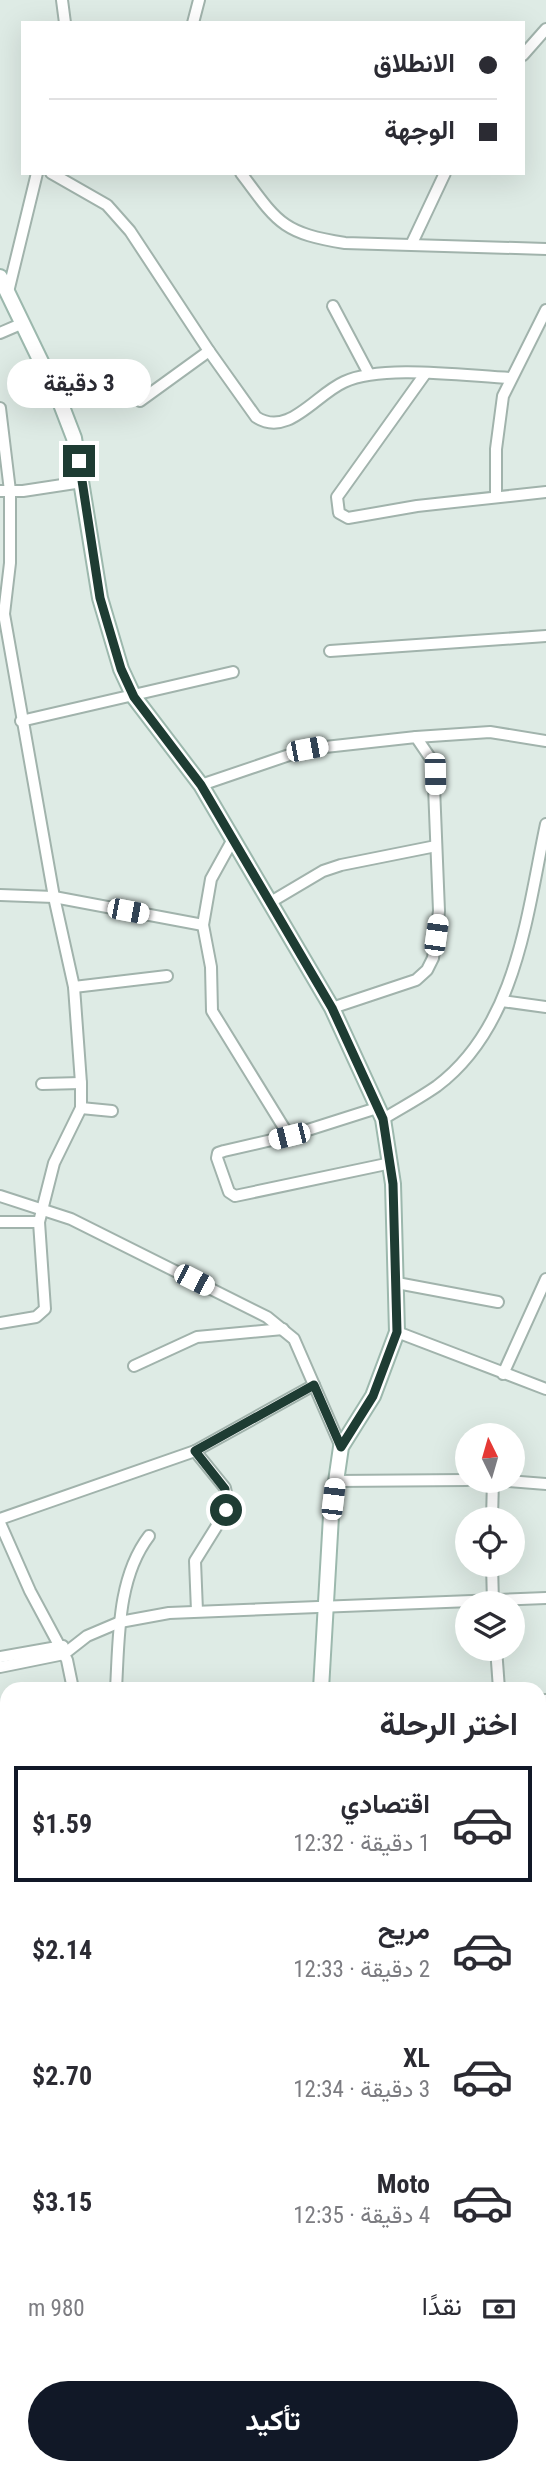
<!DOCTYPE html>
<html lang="ar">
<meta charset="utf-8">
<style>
:root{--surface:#fff;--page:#f2f2f3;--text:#2b2b33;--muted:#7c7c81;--line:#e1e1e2;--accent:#111827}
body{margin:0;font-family:"Roboto Condensed",Vazirmatn,sans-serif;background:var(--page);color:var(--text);direction:rtl;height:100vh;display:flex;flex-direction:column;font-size:26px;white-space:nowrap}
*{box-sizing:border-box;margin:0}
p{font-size:23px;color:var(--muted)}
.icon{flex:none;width:38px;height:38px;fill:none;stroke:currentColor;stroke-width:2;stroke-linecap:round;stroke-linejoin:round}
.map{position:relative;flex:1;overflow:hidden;direction:ltr}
.side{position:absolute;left:0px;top:1682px;width:546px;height:793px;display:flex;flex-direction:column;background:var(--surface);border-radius:21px 21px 0 0;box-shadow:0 7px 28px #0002;direction:rtl}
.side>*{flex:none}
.banner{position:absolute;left:21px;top:21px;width:504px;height:154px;border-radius:0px;box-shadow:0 7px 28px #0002;direction:rtl;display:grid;align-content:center;height:154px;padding:0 28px;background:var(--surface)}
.needle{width:46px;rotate:355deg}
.buttons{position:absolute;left:455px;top:1423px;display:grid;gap:14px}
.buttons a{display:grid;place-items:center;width:70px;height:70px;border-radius:50%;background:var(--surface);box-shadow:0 7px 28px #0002;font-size:35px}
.end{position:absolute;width:32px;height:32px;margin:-16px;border:9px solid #1e3c33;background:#fff;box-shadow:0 0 0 4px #fff}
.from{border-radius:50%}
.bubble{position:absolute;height:49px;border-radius:24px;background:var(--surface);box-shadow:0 7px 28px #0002;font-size:23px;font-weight:700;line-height:49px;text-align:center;direction:rtl}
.car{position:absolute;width:21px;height:42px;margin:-21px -10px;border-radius:9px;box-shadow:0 0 5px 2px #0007;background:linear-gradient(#fff 24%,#345 0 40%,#fff 0 76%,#345 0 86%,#fff 0)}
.banner b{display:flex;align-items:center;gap:24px;height:66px;font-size:26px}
.banner b+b{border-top:2px solid var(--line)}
.banner i{width:18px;height:18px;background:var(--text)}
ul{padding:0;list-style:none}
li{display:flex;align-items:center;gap:21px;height:116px;margin:0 14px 10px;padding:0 14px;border:4px solid transparent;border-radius:0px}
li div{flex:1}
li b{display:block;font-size:26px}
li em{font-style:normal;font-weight:700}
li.active{border-color:var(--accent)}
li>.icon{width:63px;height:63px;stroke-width:1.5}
h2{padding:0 28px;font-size:32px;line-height:84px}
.pay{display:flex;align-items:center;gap:18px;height:77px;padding:0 28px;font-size:26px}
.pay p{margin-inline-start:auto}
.button{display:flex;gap:14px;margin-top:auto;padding:14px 28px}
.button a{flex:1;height:80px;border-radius:42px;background:var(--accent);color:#fff;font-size:28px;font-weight:700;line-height:80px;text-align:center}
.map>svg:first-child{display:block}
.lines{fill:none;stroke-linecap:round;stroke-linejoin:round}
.street-casing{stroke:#a1b3ac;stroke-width:14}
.secondary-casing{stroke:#9cb8ad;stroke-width:18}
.primary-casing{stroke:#c0c8c6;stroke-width:19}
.street{stroke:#fff;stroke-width:10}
.secondary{stroke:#fff;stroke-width:14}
.primary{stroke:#5ea591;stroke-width:16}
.route{stroke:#1e3c33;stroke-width:9}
</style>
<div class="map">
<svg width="546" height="2473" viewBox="0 0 546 2473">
<rect width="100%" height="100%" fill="#deebe5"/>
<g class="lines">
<g class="street-casing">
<g id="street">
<path d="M62 0 65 23"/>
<path d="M193 23 199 0"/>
<path d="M523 55 546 29"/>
<path d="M51 173 107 205 130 231 209 351 256 417C288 438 315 395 344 382 382 364 466 376 510 378"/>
<path d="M241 173C278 223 282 233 345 243L546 249"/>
<path d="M412 243 445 173"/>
<path d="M8 292 37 173"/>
<path d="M333 306 369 374"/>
<path d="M0 333 21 324"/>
<path d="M425 374 337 497 339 513 348 518 417 506 546 492"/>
<path d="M140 401 209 351"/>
<path d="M0 408 10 491V563L4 614 54 897 74 987 81 1083V1108L54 1163 39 1222 45 1309 36 1317 0 1323"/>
<path d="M0 491H23L82 482"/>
<path d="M496 496V449L503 396 546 310"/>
<path d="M330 651 546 636"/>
<path d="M21 721 233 672"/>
<path d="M416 737 490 732 546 741"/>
<path d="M201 785 307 749 416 737 433 762 439 911 433 958 427 970 416 980 332 1008"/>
<path d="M232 841 211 879 203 925 211 967 212 1011 289 1136"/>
<path d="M0 895 54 897 203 925"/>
<path d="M269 903 323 871 341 865 436 846"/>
<path d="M74 987 167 976"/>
<path d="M502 1001 546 1007"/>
<path d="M42 1084 81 1083"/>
<path d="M81 1108 112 1111"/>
<path d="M377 1108 289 1136 224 1151 218 1153 217 1158 229 1192 235 1196 391 1163"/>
<path d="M383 1119C401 1108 420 1098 437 1086 517 1026 527 913 546 824"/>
<path d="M0 1196 71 1219 267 1317 294 1339 341 1447"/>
<path d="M0 1222H39"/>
<path d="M397 1283 498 1302"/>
<path d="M397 1332 546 1389"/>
<path d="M134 1366 197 1337 283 1329"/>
<path d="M503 1374 546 1279"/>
<path d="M195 1451 225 1488 228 1502 223 1516 195 1561 197 1611"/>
<path d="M494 1480 546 1484"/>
<path d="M335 1481 467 1480"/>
<path d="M0 1519 195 1451 314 1385"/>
<path d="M492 1519 493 1480"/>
<path d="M0 1523 30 1591 67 1660 73 1689"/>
<path d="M492 1564 493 1603"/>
<path d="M496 1648 499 1689"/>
<path d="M0 1657 63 1646"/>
<path d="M0 1667 64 1654 87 1636 120 1622 169 1613 546 1598"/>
<path d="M116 1689C119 1638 117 1578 149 1536"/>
<path d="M539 1701 546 1700"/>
<path d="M539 1789H546"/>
<path d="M0 1813 7 1806"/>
<path d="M0 1938H7"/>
<path d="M539 2004 546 2006"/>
<path d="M0 2043 7 2044"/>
<path d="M0 2102C7 2201 0 2300 2 2399L7 2403"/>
<path d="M539 2365 546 2350"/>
<path d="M64 2468 70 2473"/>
<path d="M8 2473 10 2468"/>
<path d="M311 2473 315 2468"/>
<path d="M481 2473 484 2468"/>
</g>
</g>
<g class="secondary-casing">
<g id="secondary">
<path d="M0 277 59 399 74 438 100 598 121 669 134 697 201 785 332 1008 383 1119 393 1184 397 1332 373 1396 341 1447 331 1516 321 1689"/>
<path d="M246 2473 249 2468"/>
</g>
</g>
<g class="primary-casing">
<g id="primary">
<path d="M539 2141 546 2130"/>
<path d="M539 2167 546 2156"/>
<path d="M365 2473 366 2468"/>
<path d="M377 2473 378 2468"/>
</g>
</g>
<use href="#street" class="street"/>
<use href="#secondary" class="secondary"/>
<use href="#primary" class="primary"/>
</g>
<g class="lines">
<path class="route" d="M79 461 100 598 121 669 134 697 201 785 332 1008 383 1119 393 1184 397 1332 373 1396 341 1447 314 1385 195 1451 225 1489 226 1510"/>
</g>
</svg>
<div class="buttons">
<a><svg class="needle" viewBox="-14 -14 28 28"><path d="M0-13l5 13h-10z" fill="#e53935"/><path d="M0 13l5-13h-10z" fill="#7c7c81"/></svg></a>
<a><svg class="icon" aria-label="locate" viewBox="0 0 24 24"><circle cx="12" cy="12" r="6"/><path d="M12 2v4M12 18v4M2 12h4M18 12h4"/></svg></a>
<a><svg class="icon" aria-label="layers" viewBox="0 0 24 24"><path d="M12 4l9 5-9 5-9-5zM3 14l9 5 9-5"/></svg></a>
</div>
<i class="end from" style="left:226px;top:1510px"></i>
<i class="end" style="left:79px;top:461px"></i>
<div class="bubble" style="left:7px;top:359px;width:144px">3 دقيقة</div>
<i class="car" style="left:307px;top:749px;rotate:79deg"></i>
<i class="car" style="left:435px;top:774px;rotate:179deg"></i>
<i class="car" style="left:128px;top:911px;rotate:101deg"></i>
<i class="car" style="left:436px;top:935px;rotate:8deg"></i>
<i class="car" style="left:289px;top:1136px;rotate:256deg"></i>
<i class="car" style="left:194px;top:1280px;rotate:117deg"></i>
<i class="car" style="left:333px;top:1499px;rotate:7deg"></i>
<div class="banner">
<b><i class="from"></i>الانطلاق</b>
<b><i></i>الوجهة</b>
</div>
<section class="side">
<h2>اختر الرحلة</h2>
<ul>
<li class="active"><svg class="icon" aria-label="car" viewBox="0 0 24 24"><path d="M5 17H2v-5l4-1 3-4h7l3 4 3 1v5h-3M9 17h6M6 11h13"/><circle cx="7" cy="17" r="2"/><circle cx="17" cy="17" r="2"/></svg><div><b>اقتصادي</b><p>1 دقيقة · 12:32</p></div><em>$1.59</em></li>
<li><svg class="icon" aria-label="car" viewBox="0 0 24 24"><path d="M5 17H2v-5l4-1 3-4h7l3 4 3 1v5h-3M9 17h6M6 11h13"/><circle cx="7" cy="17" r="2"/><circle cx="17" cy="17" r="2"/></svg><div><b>مريح</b><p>2 دقيقة · 12:33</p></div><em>$2.14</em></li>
<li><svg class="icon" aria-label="car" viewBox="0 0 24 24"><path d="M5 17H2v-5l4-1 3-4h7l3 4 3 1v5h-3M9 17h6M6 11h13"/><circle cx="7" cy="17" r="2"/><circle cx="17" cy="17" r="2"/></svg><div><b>XL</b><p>3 دقيقة · 12:34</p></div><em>$2.70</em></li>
<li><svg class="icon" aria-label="car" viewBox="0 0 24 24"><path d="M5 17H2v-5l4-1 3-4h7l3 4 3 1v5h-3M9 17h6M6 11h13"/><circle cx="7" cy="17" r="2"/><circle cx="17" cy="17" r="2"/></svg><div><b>Moto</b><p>4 دقيقة · 12:35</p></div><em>$3.15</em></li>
</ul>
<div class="pay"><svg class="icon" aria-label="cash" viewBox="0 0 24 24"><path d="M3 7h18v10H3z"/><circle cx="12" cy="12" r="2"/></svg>نقدًا<p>980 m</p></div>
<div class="button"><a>تأكيد</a></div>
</section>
</div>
